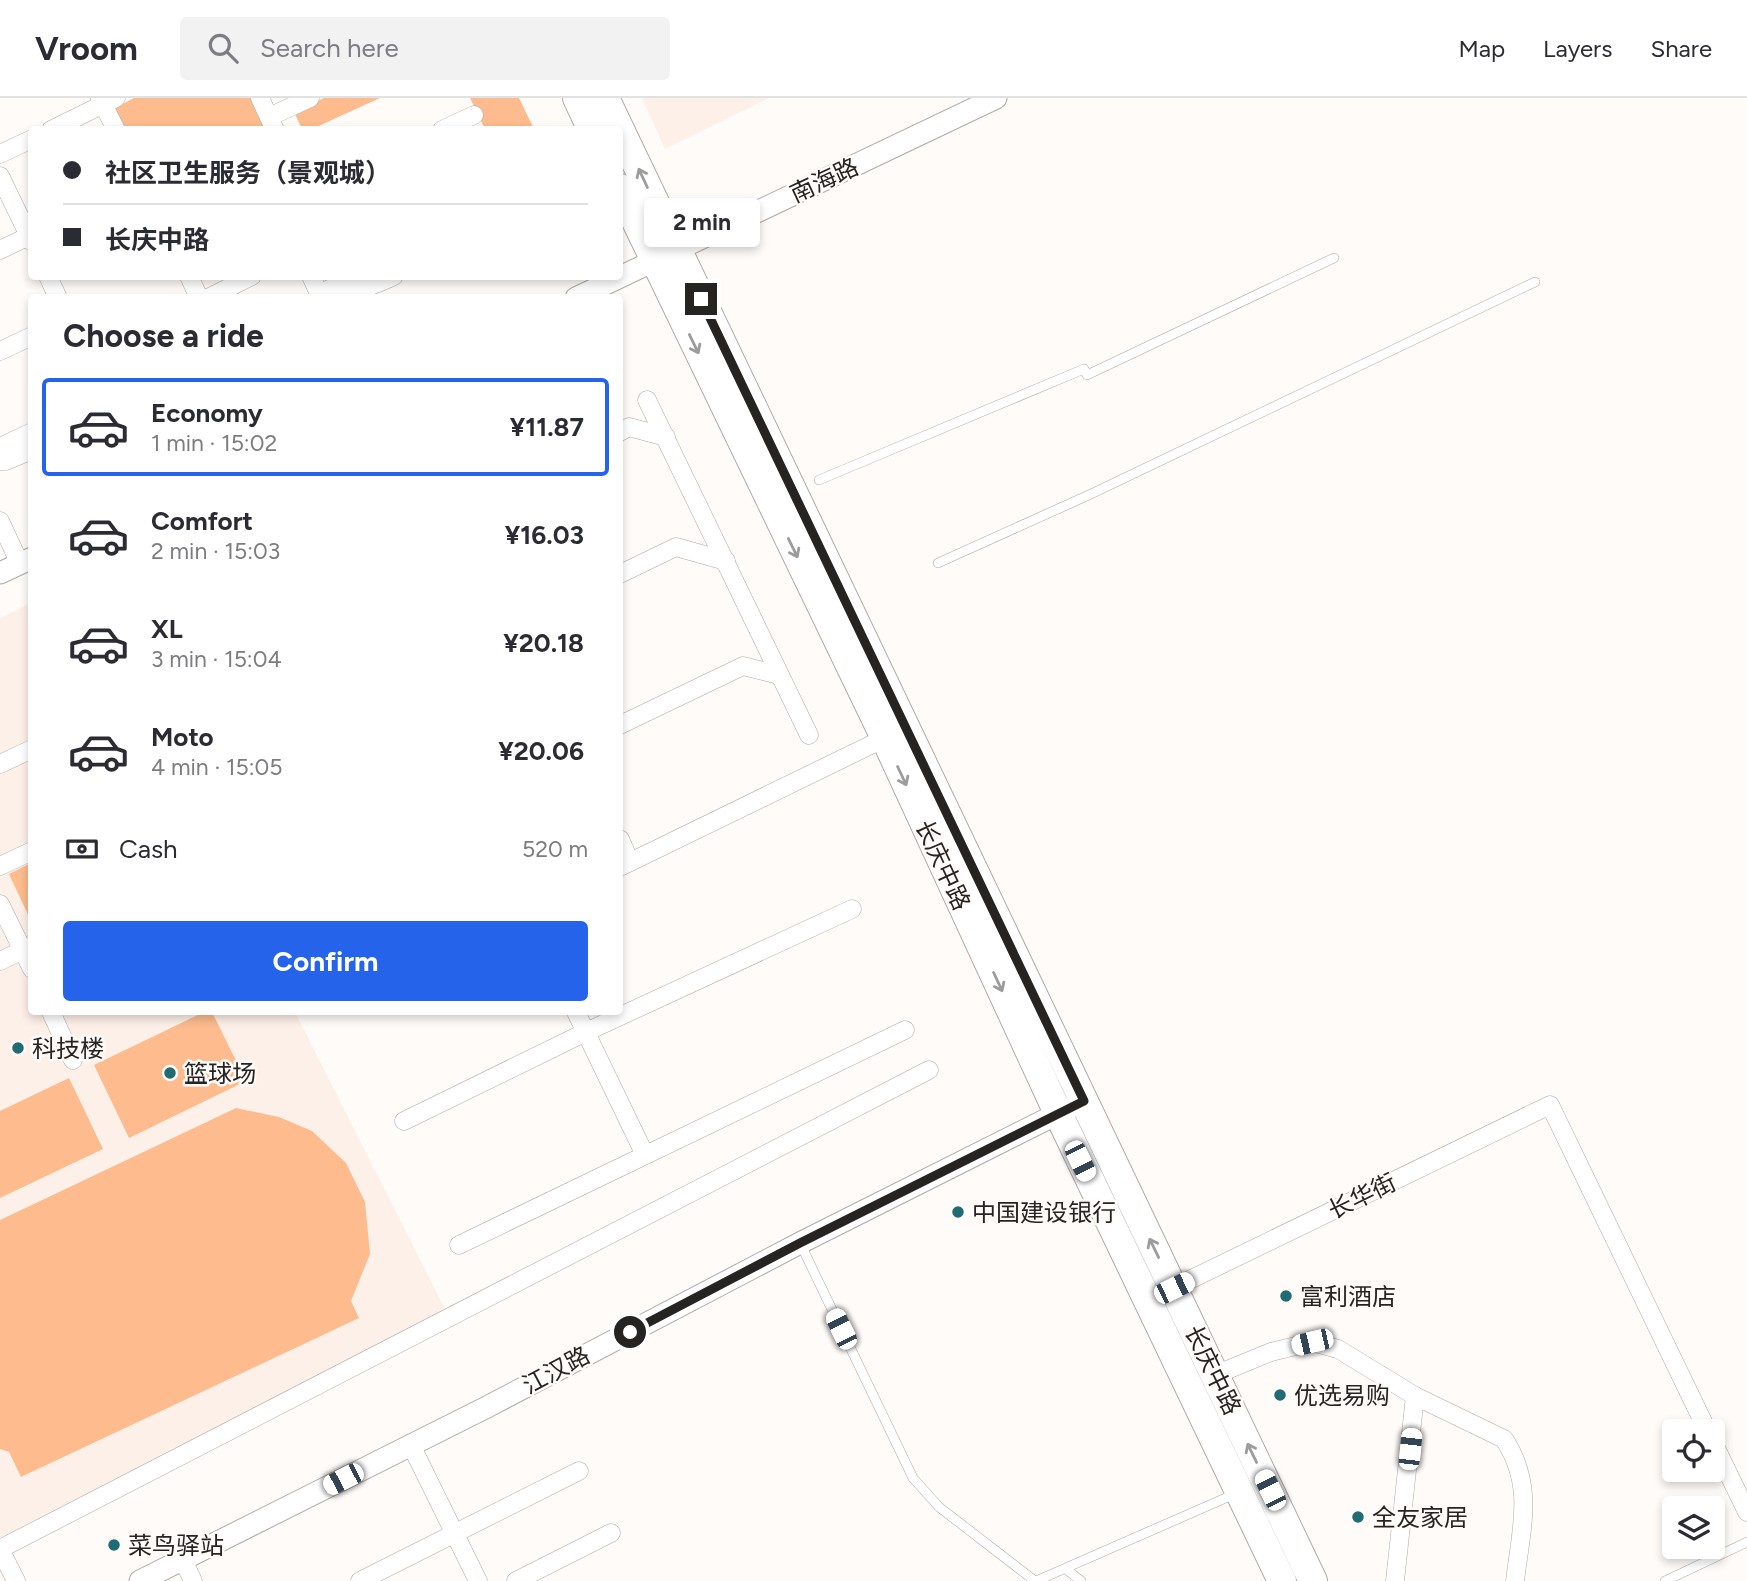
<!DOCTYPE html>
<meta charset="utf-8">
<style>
:root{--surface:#fff;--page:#f2f2f3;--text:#2b2b33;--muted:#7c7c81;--line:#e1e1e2;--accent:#2563eb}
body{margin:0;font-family:Figtree,"Noto Sans SC",sans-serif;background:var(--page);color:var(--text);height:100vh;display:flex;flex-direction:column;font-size:26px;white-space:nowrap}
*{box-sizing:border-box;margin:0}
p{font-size:23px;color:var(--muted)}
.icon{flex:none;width:38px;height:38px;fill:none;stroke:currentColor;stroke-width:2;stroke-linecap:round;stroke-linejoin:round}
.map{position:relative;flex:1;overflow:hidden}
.drawer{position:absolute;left:28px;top:196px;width:595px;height:721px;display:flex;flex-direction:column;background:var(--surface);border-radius:7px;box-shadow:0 4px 10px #0003}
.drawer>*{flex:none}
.guide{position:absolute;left:28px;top:28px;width:595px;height:154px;border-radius:7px;box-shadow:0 4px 10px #0003;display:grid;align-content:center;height:154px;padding:0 35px;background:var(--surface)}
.controls{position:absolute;left:1662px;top:1321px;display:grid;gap:14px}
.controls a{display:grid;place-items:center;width:63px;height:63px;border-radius:7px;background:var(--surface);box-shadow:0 4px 10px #0003;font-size:35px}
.end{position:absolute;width:32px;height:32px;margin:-16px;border:9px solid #262423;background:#fff;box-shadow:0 0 0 4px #fff}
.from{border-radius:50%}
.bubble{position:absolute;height:49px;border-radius:7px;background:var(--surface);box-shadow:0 4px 10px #0003;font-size:23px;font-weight:700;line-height:49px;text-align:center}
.car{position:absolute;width:21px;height:42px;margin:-21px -10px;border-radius:9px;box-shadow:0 0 5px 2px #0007;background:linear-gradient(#fff 24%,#345 0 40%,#fff 0 76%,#345 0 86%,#fff 0)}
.guide b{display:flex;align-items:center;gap:24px;height:66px;font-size:26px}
.guide b+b{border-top:2px solid var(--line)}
.guide i{width:18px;height:18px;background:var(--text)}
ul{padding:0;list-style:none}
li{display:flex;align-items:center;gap:21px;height:98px;margin:0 14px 10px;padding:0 21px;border:4px solid transparent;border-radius:7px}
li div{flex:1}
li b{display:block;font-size:26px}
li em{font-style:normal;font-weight:700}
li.selected{border-color:var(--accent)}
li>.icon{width:63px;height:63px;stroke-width:1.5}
h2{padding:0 35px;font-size:32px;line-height:84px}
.pay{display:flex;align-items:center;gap:18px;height:77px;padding:0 35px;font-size:26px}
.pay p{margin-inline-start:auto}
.cta{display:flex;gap:14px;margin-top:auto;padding:14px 35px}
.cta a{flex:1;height:80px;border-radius:7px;background:var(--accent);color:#fff;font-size:28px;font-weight:700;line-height:80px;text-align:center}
header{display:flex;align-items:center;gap:42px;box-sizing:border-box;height:98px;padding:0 35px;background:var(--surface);border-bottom:2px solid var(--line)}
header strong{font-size:33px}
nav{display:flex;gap:38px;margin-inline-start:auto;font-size:24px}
.search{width:490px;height:63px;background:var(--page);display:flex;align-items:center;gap:18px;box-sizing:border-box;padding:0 24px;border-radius:7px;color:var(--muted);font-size:26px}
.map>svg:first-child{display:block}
.built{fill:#fdf0e8}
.green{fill:#fdbb8e}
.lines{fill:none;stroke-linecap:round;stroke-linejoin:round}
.service-casing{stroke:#afaaa7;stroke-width:10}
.minor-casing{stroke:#afaaa7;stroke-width:19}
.tertiary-casing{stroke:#afaaa7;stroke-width:23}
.primary-casing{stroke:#afaaa7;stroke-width:30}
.service{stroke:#fff;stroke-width:9}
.minor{stroke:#fff;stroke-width:18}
.tertiary{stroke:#fff;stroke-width:21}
.primary{stroke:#fff;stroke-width:28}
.oneway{stroke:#9d9c9c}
.route{stroke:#262423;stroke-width:9}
.poi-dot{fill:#216b75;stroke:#fffbf8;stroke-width:2.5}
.labels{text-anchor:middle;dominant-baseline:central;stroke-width:5;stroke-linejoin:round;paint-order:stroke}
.street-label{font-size:24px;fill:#262423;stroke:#fffbf8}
.poi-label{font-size:24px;fill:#262423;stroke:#fffbf8;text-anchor:start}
</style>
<header>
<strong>Vroom</strong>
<div class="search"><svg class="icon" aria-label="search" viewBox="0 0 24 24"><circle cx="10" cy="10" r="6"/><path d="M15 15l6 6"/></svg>Search here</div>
<nav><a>Map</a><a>Layers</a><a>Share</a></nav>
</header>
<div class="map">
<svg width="1747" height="1483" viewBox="0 0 1747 1483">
<rect width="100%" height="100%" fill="#fffbf8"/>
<g class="built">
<path d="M642 0H769L665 51Z"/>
<path d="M31 505 32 914H295L445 1211 0 1445V1351L9 1353 22 1379 359 1220 351 1203 357 1188 236 1010 0 1122V520Z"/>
</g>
<g class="green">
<path d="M134 0H251L266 31H123L113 11Z"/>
<path d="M324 0H380L312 31H302L294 14Z"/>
<path d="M470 0H519L534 31H485Z"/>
<path d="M31 765V823L9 776Z"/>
<path d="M204 914H212L246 983 129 1040 94 967Z"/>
<path d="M69 980 103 1051 0 1100V1013Z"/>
<path d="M236 1010 279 1019 312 1033 346 1065 365 1104 370 1156 351 1203 359 1220 21 1379 9 1354 0 1351V1122Z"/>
</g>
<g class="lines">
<g class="service-casing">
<g id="service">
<path d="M819 382 1084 271 1087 277 1334 160"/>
<path d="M938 465 1091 396 1535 184"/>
<path d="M800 1145 913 1380 939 1409 1035 1483"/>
<path d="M1066 1471 1081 1483"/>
<path d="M1036 1483 1237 1395"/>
<path d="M1665 1483 1747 1444"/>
</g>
</g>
<g class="minor-casing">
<g id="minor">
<path d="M100 0 116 32"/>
<path d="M260 0 275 32"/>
<path d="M269 19 310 0"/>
<path d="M51 32 116 0"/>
<path d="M442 32 474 17"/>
<path d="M0 56 32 41"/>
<path d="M0 78 32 144"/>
<path d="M0 152 29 138"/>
<path d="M48 178 58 200"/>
<path d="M189 178 199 200"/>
<path d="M311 178 321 200"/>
<path d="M319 196 356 178"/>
<path d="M208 200 252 178"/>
<path d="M342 200C359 191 376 187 394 178"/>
<path d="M0 253 32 238"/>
<path d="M647 302 809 637"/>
<path d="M620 334 629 329 666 339"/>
<path d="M0 349 32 334"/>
<path d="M0 363H6L32 352"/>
<path d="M0 423 20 466"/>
<path d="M620 476 676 449 726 463"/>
<path d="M620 627 743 568 779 577"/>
<path d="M0 666 32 651"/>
<path d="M620 741 630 764"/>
<path d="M0 768 32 753"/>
<path d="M620 769 885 640"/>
<path d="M0 806 32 871"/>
<path d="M0 863 32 848"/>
<path d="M51 914 73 962"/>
<path d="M576 914 645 1057"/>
<path d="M404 1023 586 934 852 811"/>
<path d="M459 1147 905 932"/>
<path d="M1173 1190 1550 1007 1708 1334"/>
<path d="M1215 1277 1271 1254 1312 1244 1338 1251 1415 1298 1504 1341C1535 1388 1521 1431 1515 1483"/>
<path d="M1713 1344 1747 1414"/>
<path d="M411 1347 478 1483"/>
<path d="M183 1462 193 1483"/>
<path d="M16 1483 0 1451 929 972"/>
<path d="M360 1483 579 1373"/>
<path d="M516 1483 611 1435"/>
<path d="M1395 1483 1415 1298"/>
</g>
</g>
<g class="tertiary-casing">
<g id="tertiary">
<path d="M576 200 996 0"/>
<path d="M0 475 32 460"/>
<path d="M140 1483 485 1310 800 1145 1069 1010"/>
</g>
</g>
<g class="primary-casing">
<g id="primary">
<path d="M577 0 592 32"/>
<path d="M605 0 1313 1483"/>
<path d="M620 90 885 640 1058 1015 1282 1483"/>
</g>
</g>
<use href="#service" class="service"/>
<use href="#minor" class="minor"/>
<use href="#tertiary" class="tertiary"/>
<use href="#primary" class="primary"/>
</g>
<defs><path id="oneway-shaft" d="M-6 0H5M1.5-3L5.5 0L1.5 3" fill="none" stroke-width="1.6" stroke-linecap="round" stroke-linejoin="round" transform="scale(1.75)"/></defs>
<g class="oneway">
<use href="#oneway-shaft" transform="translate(643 80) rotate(-115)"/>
<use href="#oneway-shaft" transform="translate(694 246) rotate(64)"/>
<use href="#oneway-shaft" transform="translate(793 450) rotate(64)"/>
<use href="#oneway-shaft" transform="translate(902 678) rotate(65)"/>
<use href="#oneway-shaft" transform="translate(998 884) rotate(65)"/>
<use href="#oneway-shaft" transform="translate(1154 1150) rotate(-116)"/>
<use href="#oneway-shaft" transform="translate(1252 1355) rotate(-116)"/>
</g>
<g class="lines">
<path class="route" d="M630 1234 800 1145 1084 1003 701 201"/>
</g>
<g class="poi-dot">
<circle cx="18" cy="950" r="7"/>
<circle cx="170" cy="975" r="7"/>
<circle cx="958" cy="1114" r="7"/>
<circle cx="1286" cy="1198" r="7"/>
<circle cx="1280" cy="1297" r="7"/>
<circle cx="1358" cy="1419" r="7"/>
<circle cx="114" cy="1447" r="7"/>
</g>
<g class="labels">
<g class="street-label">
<text transform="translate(824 82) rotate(-25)">南海路</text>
<text transform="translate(943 767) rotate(65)">长庆中路</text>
<text transform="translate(1362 1098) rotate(-26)">长华街</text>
<text transform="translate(556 1272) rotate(-28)">江汉路</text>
<text transform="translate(1213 1272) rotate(64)">长庆中路</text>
</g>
<g class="poi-label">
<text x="32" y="950">科技楼</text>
<text x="184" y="975">篮球场</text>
<text x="972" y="1114">中国建设银行</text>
<text x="1300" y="1198">富利酒店</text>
<text x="1294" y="1297">优选易购</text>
<text x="1372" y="1419">全友家居</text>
<text x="128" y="1447">菜鸟驿站</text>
</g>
</g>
</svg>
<div class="controls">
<a><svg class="icon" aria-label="locate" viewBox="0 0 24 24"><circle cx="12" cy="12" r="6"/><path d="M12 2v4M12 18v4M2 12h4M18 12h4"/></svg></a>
<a><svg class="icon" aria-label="layers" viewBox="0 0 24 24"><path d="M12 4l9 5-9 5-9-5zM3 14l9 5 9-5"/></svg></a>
</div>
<i class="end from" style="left:630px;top:1234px"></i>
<i class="end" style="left:701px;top:201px"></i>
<div class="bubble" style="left:644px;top:100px;width:116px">2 min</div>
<i class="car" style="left:1080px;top:1063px;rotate:154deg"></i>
<i class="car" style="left:1174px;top:1190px;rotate:64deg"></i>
<i class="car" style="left:841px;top:1231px;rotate:334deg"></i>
<i class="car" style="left:1312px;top:1244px;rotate:257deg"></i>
<i class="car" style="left:1410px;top:1351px;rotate:6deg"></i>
<i class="car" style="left:343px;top:1381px;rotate:243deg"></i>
<i class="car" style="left:1270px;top:1392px;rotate:334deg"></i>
<div class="guide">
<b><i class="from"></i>社区卫生服务（景观城）</b>
<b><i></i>长庆中路</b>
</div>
<section class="drawer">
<h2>Choose a ride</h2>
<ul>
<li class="selected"><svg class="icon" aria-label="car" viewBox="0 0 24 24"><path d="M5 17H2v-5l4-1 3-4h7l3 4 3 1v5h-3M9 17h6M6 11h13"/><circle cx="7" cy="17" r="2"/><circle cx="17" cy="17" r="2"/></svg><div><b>Economy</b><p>1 min · 15:02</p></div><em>¥11.87</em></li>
<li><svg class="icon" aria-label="car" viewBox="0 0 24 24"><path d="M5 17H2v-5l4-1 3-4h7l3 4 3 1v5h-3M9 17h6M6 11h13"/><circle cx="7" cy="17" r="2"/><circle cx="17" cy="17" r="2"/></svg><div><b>Comfort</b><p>2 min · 15:03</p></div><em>¥16.03</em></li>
<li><svg class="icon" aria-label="car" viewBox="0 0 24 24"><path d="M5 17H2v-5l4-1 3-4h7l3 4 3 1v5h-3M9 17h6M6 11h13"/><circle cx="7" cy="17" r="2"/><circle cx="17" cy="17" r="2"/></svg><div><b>XL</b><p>3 min · 15:04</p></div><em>¥20.18</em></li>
<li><svg class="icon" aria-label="car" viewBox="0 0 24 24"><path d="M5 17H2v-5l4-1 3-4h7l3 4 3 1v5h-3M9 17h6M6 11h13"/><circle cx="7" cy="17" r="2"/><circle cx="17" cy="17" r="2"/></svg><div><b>Moto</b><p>4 min · 15:05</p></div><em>¥20.06</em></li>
</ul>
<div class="pay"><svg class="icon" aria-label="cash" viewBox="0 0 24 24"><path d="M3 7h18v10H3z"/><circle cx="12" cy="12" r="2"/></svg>Cash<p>520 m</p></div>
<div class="cta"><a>Confirm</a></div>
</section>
</div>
